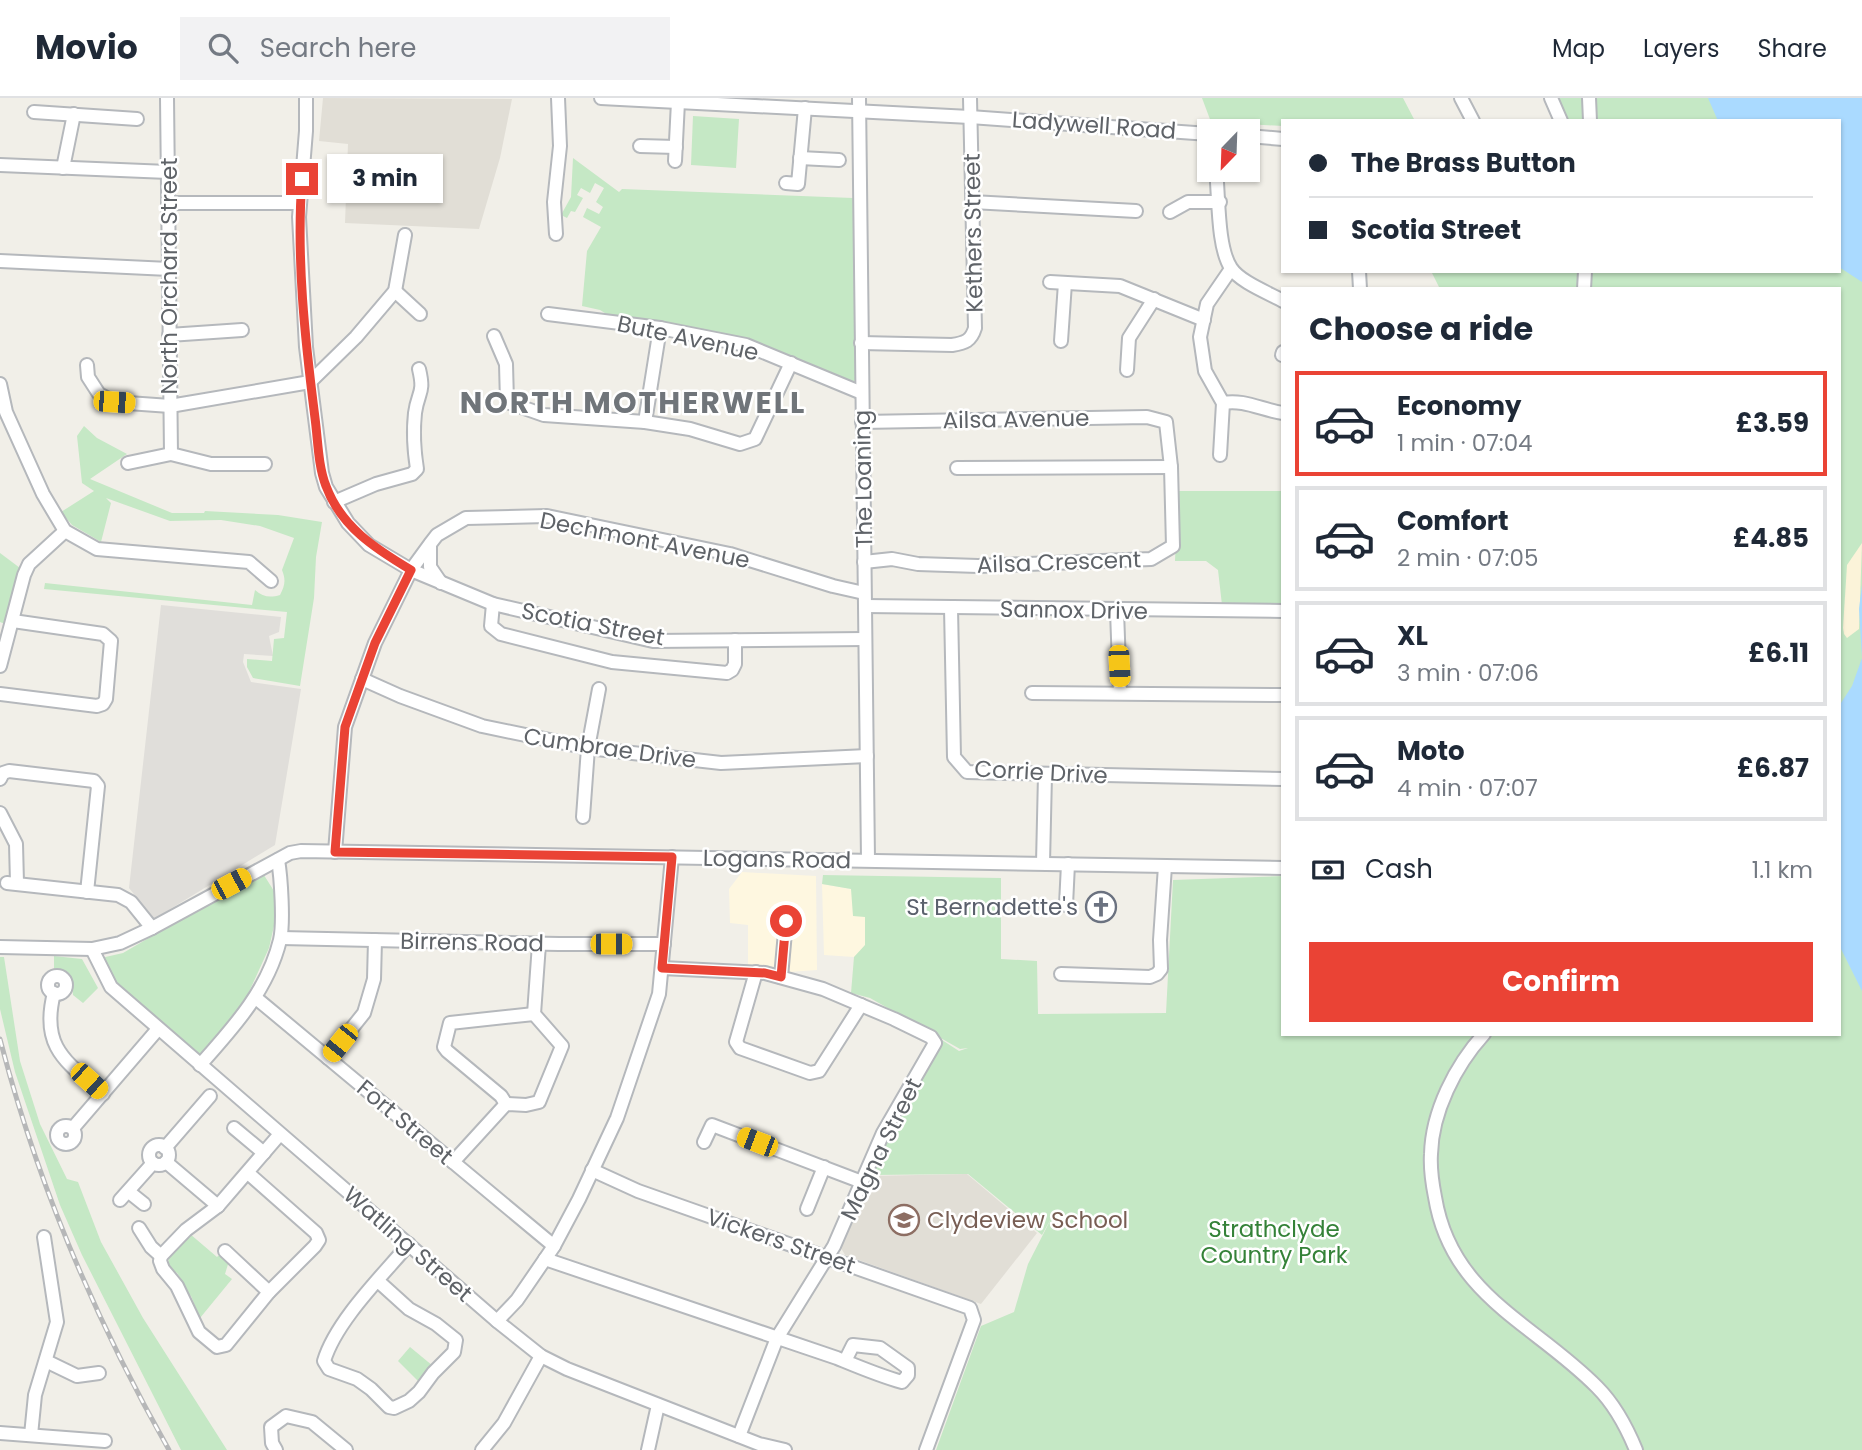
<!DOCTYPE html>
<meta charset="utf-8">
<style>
:root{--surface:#fff;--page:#f2f2f3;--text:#1f2937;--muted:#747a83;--line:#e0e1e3;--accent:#ea4335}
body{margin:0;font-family:Poppins,sans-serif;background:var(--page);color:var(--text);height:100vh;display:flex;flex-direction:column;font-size:26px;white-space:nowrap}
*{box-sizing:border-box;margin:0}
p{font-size:23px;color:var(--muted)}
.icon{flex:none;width:38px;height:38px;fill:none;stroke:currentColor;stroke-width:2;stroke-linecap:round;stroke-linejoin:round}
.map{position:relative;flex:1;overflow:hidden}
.panel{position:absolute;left:1281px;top:189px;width:560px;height:749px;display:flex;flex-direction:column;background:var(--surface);border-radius:0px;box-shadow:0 2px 5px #0004}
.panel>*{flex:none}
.guide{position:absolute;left:1281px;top:21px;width:560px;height:154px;border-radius:0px;box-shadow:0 2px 5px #0004;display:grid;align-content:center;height:154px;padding:0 28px;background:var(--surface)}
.needle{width:46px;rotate:203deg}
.buttons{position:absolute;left:1197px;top:21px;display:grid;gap:14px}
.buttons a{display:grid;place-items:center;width:63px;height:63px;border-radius:0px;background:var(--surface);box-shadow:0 2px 5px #0004;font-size:35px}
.end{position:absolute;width:32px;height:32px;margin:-16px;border:9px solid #ea4335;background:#fff;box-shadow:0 0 0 4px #fff}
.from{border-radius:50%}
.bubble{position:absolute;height:49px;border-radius:0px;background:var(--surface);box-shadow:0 2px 5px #0004;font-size:23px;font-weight:700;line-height:49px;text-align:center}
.car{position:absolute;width:21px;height:42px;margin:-21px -10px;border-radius:9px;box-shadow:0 0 5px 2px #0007;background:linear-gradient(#f5c518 24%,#345 0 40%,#f5c518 0 76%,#345 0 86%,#f5c518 0)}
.guide b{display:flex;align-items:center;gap:24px;height:66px;font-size:26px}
.guide b+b{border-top:2px solid var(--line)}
.guide i{width:18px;height:18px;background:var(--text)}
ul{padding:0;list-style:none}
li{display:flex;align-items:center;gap:21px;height:105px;margin:0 14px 10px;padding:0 14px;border:4px solid var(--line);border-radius:0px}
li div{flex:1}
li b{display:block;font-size:26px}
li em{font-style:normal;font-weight:700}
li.on{border-color:var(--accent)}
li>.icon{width:63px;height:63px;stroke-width:1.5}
h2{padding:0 28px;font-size:32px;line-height:84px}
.pay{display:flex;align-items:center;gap:18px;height:77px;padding:0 28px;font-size:26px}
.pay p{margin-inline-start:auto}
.button{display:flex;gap:14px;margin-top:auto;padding:14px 28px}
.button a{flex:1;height:80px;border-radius:0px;background:var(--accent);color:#fff;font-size:28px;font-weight:700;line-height:80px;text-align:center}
header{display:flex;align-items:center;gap:42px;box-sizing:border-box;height:98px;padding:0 35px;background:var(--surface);border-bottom:2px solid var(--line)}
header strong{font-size:33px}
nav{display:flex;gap:38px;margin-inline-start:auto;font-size:24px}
.search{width:490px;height:63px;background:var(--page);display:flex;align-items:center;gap:18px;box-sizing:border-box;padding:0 24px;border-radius:0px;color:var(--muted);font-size:26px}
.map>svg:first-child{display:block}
.commercial{fill:#fef7e0}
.industrial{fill:#e0deda}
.education{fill:#e1ded6}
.green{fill:#c5e8c5}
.sand{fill:#fbf3d9}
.water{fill:#aadaff}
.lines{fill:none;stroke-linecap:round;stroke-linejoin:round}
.minor-casing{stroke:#b5b8bc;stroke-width:16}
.minor{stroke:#fff;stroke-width:12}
.rail-casing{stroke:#b6b7b8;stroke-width:5}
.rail{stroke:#fff;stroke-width:2.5;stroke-dasharray:8;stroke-linecap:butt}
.route{stroke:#ea4335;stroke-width:9}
.labels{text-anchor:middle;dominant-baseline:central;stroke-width:5;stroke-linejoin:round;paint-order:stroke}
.street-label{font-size:23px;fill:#5f6368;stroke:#fff}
.worship-label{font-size:23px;fill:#5b616d;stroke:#fff;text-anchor:end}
.education-label{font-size:23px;fill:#785e54;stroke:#fff;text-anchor:start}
.park-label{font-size:23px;fill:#348238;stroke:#fff}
.district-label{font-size:30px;font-weight:bold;letter-spacing:2px;fill:#70757a;stroke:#fff}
</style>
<header>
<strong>Movio</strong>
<div class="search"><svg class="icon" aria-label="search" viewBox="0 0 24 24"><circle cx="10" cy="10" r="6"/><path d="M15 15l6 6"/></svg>Search here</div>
<nav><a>Map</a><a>Layers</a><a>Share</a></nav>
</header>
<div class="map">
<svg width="1862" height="1352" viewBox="0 0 1862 1352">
<rect width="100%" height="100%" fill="#f1efe8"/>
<g class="commercial">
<path d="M742 774 816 778 817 872 775 875 748 869V827L730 825 729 791Z"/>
<path d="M822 786 851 791 865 818V849L854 859 824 857Z"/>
</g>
<path class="industrial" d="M161 507 281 519 279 534 269 538 273 558 244 556 243 564 251 584 301 591 275 747 154 821 129 790Z"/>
<g class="education">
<path d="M323 0 512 1 500 60 479 131 345 125 348 46 319 43Z"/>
<path d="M967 1076 1037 1135 981 1206 845 1157 841 1150 870 1078Z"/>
</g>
<g class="green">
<path d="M1202 0H1403L1415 23H1283V28L1211 24Z"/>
<path d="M1559 0H1862V1352H936L981 1228 1014 1214 1028 1166 1054 1115 1042 1137 968 1076 871 1077 886 1036 910 993 942 942 959 953 968 950 960 951 870 900 851 895 854 859 865 847V819L853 818 851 791 822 786 823 777 1001 780V861L1037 863 1038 916 1166 915 1173 782 1283 778V936H1839V191H1440L1431 173H1839V23H1566Z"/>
<path d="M693 18 739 21 736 70 691 67Z"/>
<path d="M573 60 619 94 622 91 853 100 857 279 854 284H849L779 256 608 217 600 212 582 208 587 153 601 129 583 119 587 110 599 116 603 109 596 104 604 90 595 85 590 95 581 90 577 97 583 100 575 114 571 113 567 120 561 117 571 99Z"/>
<path d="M84 328 97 340 127 356 90 381 172 415H204L205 413 278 417 322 424 316 459 314 500 300 588 253 580 247 569V561L272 563 274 541 284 540 287 514 44 491 45 485 252 507 255 492C263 499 270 500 280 497 285 487 286 482 282 472L294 440 260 428 221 422 170 423 106 400 111 405 101 444 72 427 61 414 94 393 82 385 77 338Z"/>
<path d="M1178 393H1283V507H1222L1218 472 1206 463H1175Z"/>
<path d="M0 455 20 470 5 526 0 524Z"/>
<path d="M262 774 274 793V828L269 850 244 905 200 956H197L118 889 101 860 123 855Z"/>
<path d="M54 858 82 861 98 890 83 905 73 897 72 886 66 873 54 871Z"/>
<path d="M0 859H4L20 963 40 1026 67 1081 78 1084 101 1144 143 1220 227 1352H181L82 1157 60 1107 15 974 0 911Z"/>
<path d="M190 1136 217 1159 221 1155 229 1163 225 1176 232 1181 200 1220 191 1198 187 1196 186 1189 177 1175 173 1173 168 1167 169 1157Z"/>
<path d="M410 1249 433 1268 418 1283 398 1263Z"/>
</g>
<path class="sand" d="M1862 445 1859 531 1847 540 1844 536 1843 530 1847 467Z"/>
<g class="water">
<path d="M1708 0H1862V184L1839 169V23H1718Z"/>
<path d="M1862 487V893L1839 847V608L1852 588 1862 560 1859 511Z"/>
</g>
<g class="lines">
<g class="minor-casing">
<g id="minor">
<path d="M167 0 171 356 211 366H265"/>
<path d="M306 0V33L299 119 306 249 322 375 326 389 348 425 369 447 411 472 493 506 653 543 865 541"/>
<path d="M601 0 970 19 1209 36"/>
<path d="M859 0 868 762"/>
<path d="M1461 0 1473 23"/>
<path d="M1551 0 1561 23"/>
<path d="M1589 0 1590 23"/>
<path d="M34 14 137 21"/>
<path d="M1248 38 1283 41"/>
<path d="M640 48 676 49"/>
<path d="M800 60 839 62"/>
<path d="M675 63 678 4"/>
<path d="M0 67 168 74"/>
<path d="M63 70 74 16"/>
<path d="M1216 72C1219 98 1217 149 1231 170 1240 184 1269 195 1283 203"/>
<path d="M786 85 798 86 805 10"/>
<path d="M972 104 1136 113"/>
<path d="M168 105H300"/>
<path d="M1170 114 1188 104H1220"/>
<path d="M556 136 554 104 560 48 558 0"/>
<path d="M0 163 169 171"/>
<path d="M1359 173 1360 191"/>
<path d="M1050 184 1120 188 1204 222"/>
<path d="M1584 191 1585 173"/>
<path d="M395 193 420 216"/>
<path d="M548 216 660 230 746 247 862 295"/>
<path d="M169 237 242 232"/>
<path d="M494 238 506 266 507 304 544 317 645 324 690 331 740 346 755 341 791 265"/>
<path d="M1061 243 1065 185"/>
<path d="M861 245 952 247C965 245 971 243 975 230L970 0"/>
<path d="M1282 257 1283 254"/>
<path d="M87 267 88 279 99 296 114 304 170 308 310 284 356 239 395 193 405 137"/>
<path d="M1127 272 1129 240 1154 201"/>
<path d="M0 286 6 314 43 396 65 433 97 451 249 464 271 483"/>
<path d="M1223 305C1244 301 1262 312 1283 315"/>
<path d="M645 324 660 230"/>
<path d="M862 324 1147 319 1166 324 1171 369 1173 448 1151 461 978 468 918 466 892 461 864 464"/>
<path d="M1220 357 1223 305 1205 273 1200 239 1207 206 1231 171"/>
<path d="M128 365 171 356"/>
<path d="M957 370 1171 369"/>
<path d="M334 404 376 386 412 376 417 371C414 352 413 333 415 315 418 293 425 296 419 271"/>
<path d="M430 447V469L441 485"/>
<path d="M493 506 491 528 501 536 612 564 727 575 732 572 735 566V542"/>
<path d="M865 508 1283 513"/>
<path d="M951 510 954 659 967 674 1283 681"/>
<path d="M1117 513 1120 595"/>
<path d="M0 568 24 477 29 466 65 433"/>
<path d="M362 581 400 598 482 628 588 650 721 665 867 658"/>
<path d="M1032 595 1283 597"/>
<path d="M0 596 97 608 103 606 106 601 111 543 103 536 13 523"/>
<path d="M0 681 3 675 9 673 94 683 98 688 87 794"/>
<path d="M0 715 16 746 17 785"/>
<path d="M583 719 588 650 599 591"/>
<path d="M335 754 345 629 375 545 411 472 430 446 437 437 466 420 547 418 730 456 833 488 864 495"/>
<path d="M1043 765 1045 677"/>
<path d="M7 785 118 797 131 804 152 830"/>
<path d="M1066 807 1068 766"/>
<path d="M281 840 559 846H664"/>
<path d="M0 849 92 851 120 845 152 830 290 755 301 753 1283 770"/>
<path d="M92 851 111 889 497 1223 541 1258 567 1271 759 1346 785 1352"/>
<path d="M662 870 765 875 823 891 894 921 931 939 935 945 883 1035 834 1148 777 1240 739 1338"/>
<path d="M756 874 736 944 740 950 810 975 819 973 861 907"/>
<path d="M1061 876 1150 879 1157 876 1161 871 1160 842 1165 768"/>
<circle cx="57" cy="887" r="9"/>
<path d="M781 879 786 823"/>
<path d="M54 895C40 950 67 964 103 996"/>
<path d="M256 900 554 1148"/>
<path d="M1484 936C1455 968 1432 1014 1431 1056 1430 1071 1432 1084 1435 1099 1451 1198 1534 1225 1597 1289 1614 1306 1627 1330 1636 1352"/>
<path d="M328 960 364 915 374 881 375 842"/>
<path d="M200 967C233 930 268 892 280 842 284 825 281 779 278 762"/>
<path d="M506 1006 501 998 447 953 444 949 450 925 534 916"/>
<circle cx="66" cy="1037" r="9"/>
<path d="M73 1030 158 931"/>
<path d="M234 1030 264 1055"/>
<path d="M704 1044 712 1027 862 1084"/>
<circle cx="159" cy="1057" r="10"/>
<path d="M165 1050 210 998"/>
<path d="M166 1064 218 1108"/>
<path d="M453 1064 506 1006 526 1007 539 1004 562 948 534 916 539 846"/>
<path d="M592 1072 638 1093 970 1210 974 1222 926 1352"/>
<path d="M248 1075 316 1135 319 1142 315 1148 269 1194 226 1247 217 1249 199 1234 177 1188 163 1171 160 1163 161 1158 186 1132 218 1108 280 1036"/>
<path d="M129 1094 144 1106"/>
<path d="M120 1102 153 1065"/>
<path d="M807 1111 824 1069"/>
<path d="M139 1130 151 1149 161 1158"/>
<path d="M225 1153 269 1194"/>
<path d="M545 1161 837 1260C859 1269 880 1278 902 1284L908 1277V1270L880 1250 853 1247 845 1263"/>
<path d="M378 1183 409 1211 436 1226 456 1242 454 1254 433 1275 419 1294 409 1303 394 1310 389 1309 371 1291 357 1281 329 1271 324 1263C336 1223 382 1178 409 1146"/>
<path d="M497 1223 517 1202 554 1148 579 1101 617 1020 659 896 672 759"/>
<path d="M46 1263 77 1278 99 1275"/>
<path d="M0 1335 105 1343"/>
<path d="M31 1337 35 1297 57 1224 44 1139"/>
<path d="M276 1352 272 1345 271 1329 286 1318 312 1324 346 1352"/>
<path d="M482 1352 504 1325 541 1258"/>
<path d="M648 1352 658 1307"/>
</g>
</g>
<use href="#minor" class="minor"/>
<g class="rail-casing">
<path id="rail" d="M0 941C37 1085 96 1223 169 1352"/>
</g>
<use href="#rail" class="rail"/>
</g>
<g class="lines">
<path class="route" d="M302 81C296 160 305 241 315 320 318 342 318 368 326 388 341 429 376 451 411 472L375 545 345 629 335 754 672 759 662 870 765 875 781 879 786 823"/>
</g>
<defs>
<g id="church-ring" transform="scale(1.575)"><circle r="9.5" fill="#fff" stroke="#6b7280" stroke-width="1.5"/><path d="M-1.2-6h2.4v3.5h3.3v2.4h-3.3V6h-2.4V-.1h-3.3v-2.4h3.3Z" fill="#6b7280"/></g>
<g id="school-ring" transform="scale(1.575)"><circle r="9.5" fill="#fff" stroke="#8d6e63" stroke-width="1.5"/><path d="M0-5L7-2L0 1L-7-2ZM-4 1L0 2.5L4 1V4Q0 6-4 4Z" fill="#8d6e63"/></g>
</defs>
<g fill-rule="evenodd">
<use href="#church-ring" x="1101" y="809"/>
<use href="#school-ring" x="904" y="1122"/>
</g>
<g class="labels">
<g class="street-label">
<text transform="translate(1094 27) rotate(4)">Ladywell Road</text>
<text transform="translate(973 135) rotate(-91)">Kethers Street</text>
<text transform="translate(169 178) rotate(-90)">North Orchard Street</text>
<text transform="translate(688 240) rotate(12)">Bute Avenue</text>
<text transform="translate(1016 321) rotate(-1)">Ailsa Avenue</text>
<text transform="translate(863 381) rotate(-91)">The Loaning</text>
<text transform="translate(645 442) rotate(11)">Dechmont Avenue</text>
<text transform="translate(1059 464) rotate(-2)">Ailsa Crescent</text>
<text transform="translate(1074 512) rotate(1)">Sannox Drive</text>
<text transform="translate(593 526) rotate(11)">Scotia Street</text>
<text transform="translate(610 650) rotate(8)">Cumbrae Drive</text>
<text transform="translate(1041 674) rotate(3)">Corrie Drive</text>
<text transform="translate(777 761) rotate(1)">Logans Road</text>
<text transform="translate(472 844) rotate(1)">Birrens Road</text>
<text transform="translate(405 1024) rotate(40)">Fort Street</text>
<text transform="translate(881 1051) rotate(-64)">Magna Street</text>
<text transform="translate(781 1143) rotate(19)">Vickers Street</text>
<text transform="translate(408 1146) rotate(41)">Watling Street</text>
</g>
<g class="worship-label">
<text x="1078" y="809">St Bernadette's</text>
</g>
<g class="education-label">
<text x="927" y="1122">Clydeview School</text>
</g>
<g class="park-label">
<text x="1274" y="1131">Strathclyde<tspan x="1274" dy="26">Country Park</tspan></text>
</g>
<g class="district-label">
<text x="633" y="304">NORTH MOTHERWELL</text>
</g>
</g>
</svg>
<div class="buttons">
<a><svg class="needle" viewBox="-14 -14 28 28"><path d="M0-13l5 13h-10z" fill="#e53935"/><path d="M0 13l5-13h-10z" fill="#747a83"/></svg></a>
</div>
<i class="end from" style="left:786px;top:823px"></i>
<i class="end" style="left:302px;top:81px"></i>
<div class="bubble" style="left:327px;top:56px;width:116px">3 min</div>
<i class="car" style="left:114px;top:304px;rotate:94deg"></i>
<i class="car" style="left:1119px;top:568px;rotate:177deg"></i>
<i class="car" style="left:231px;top:786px;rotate:62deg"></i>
<i class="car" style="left:611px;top:846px;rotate:90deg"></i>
<i class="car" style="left:340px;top:945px;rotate:219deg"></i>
<i class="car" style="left:89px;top:983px;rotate:132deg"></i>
<i class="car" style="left:757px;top:1044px;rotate:291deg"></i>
<div class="guide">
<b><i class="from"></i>The Brass Button</b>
<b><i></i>Scotia Street</b>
</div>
<section class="panel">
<h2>Choose a ride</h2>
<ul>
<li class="on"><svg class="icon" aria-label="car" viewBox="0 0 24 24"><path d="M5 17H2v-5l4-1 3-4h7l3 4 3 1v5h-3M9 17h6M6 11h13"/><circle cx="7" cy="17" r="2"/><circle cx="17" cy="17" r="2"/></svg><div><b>Economy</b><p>1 min · 07:04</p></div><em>£3.59</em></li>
<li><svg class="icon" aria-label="car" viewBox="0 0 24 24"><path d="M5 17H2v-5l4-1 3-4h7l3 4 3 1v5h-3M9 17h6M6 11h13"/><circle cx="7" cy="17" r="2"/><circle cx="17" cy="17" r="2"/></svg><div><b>Comfort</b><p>2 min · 07:05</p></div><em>£4.85</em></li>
<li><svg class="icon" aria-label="car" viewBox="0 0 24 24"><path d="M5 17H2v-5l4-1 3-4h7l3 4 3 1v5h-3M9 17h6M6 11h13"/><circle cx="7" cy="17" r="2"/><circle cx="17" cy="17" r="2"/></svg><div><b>XL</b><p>3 min · 07:06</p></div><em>£6.11</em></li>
<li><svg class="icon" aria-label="car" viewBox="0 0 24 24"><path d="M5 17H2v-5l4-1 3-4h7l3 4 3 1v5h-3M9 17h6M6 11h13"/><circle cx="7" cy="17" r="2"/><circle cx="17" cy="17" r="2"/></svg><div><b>Moto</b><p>4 min · 07:07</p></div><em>£6.87</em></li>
</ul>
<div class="pay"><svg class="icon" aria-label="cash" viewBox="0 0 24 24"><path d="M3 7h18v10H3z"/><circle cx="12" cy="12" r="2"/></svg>Cash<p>1.1 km</p></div>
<div class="button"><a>Confirm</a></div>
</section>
</div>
